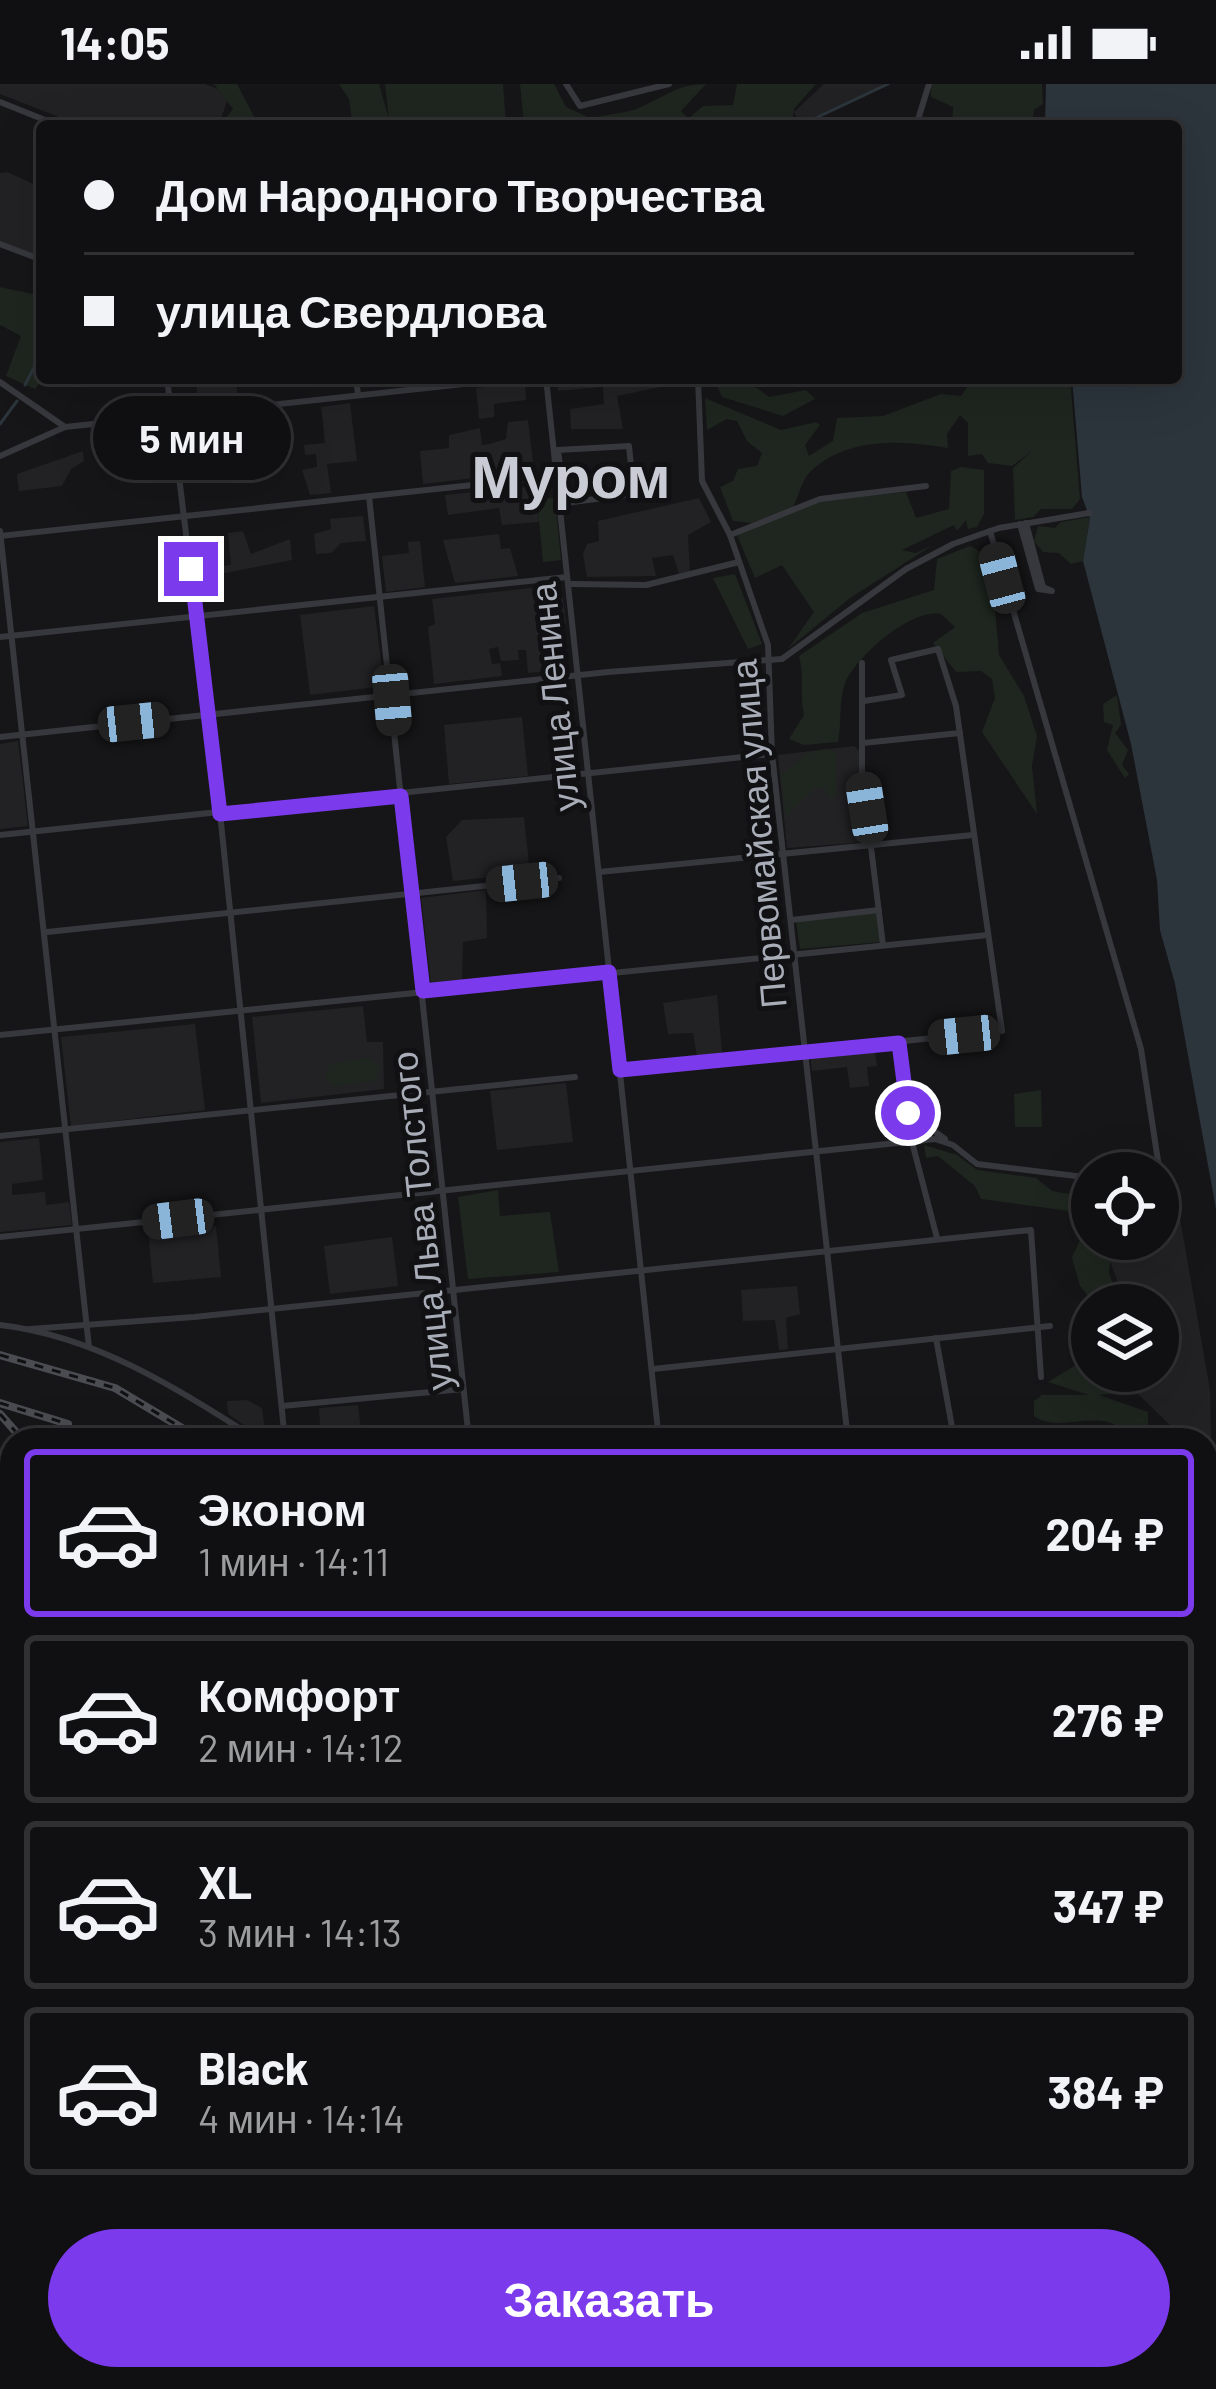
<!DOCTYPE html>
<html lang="ru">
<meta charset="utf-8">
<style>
:root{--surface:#101012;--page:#19191b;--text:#f1f3f6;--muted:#9c9d9f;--line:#303032;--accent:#7c3aed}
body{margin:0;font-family:Barlow,sans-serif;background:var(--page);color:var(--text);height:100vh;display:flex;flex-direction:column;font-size:45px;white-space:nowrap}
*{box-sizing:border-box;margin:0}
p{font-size:39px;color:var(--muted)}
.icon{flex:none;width:66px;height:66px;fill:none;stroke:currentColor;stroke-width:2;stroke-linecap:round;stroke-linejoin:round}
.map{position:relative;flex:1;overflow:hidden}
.sheet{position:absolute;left:0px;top:1344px;width:1218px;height:963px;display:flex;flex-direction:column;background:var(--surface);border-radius:36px 36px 0 0;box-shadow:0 12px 48px #0002,0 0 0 3px var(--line)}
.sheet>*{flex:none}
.guide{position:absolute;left:36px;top:36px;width:1146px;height:264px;border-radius:12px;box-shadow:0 12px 48px #0002,0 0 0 3px var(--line);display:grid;align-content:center;height:264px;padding:0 48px;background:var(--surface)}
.fabs{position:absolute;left:1071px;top:1068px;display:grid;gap:24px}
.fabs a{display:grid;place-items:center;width:108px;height:108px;border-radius:50%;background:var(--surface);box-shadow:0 12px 48px #0002,0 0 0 3px var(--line);font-size:60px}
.end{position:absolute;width:54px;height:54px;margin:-27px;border:15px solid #7c3aed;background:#fff;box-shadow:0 0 0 6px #fff}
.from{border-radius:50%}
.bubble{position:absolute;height:84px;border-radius:42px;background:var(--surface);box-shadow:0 12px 48px #0002,0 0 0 3px var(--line);font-size:39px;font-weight:700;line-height:84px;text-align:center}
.car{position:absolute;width:36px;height:72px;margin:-36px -18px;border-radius:15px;box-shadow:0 0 9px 3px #0007;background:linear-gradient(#222 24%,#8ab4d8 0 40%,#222 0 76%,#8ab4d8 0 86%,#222 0)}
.guide b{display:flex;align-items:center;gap:42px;height:114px;font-size:45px}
.guide b+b{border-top:3px solid var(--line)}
.guide i{width:30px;height:30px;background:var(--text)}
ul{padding:21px 0 0;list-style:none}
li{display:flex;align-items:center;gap:36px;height:168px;margin:0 24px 18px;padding:0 24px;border:6px solid var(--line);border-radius:12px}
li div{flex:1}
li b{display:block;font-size:45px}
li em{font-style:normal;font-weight:700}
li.on{border-color:var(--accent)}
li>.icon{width:108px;height:108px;stroke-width:1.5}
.primary-button{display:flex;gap:24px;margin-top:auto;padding:24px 48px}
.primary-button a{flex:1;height:138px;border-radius:72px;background:var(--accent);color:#fff;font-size:48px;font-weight:700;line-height:138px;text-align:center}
.status{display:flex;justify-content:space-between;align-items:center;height:84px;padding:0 60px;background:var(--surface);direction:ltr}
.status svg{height:33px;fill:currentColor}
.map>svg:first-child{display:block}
.built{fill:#222225}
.green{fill:#1e261f}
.water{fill:#2c353c}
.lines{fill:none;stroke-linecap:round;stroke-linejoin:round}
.stream{stroke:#2c353c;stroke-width:3}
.minor{stroke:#37383d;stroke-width:6}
.rail-casing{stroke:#4a4c52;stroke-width:8}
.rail{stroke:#111113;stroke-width:3;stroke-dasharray:9;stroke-linecap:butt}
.route{stroke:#7c3aed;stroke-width:15}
.labels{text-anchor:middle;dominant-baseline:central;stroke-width:10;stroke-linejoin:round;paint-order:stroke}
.street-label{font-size:36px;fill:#a8adb8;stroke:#111113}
.town-label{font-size:60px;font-weight:bold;fill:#c9ccd4;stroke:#111113}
</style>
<div class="status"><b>14:05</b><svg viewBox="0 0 49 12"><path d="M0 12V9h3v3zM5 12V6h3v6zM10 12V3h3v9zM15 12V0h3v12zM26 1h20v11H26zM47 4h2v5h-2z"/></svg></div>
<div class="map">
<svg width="1216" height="2305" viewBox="0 0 1216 2305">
<rect width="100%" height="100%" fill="#161618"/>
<g class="built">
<path d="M0 0H205L230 10 218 42H82L0 10Z"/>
<path d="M824 0H890L800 40 794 28Z"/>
<path d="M7 88 42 104V174L0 157V89Z"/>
<path d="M212 294H236L238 318 199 323 196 301 212 300Z"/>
<path d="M556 294H694V296L617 312 623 345H571L570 325 604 320 603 303 558 307Z"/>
<path d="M525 299 526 316 494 320V333L479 335 476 304Z"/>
<path d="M350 319 357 377 327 380 331 409 310 411 302 386 317 383 316 370 305 371 304 361 325 359 321 323Z"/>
<path d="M528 336 534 387 423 400 420 367 449 364V351L480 344 482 361 490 360 506 355 508 338Z"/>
<path d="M83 367 84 377 71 385 62 402 19 407 17 390Z"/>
<path d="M535 402 539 438 502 441 499 424 448 431 445 411Z"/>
<path d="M699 414 711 438 688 451 690 488 679 490 673 471 652 474 656 492 587 493 583 470 587 460 599 457 598 437Z"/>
<path d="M363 432 366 457 341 459 331 469 316 470 314 450 331 445 330 435Z"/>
<path d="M243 447 251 470 290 455 292 476 199 494 198 485 231 481 228 449Z"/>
<path d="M499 450 501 465 510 464 518 492 455 499 443 456Z"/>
<path d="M420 457 425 503 386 508 382 472 409 469 408 458Z"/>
<path d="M548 502 563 515 566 540 543 543 553 587 528 589 526 566H518L519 576 501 577 498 563 489 565 492 580 500 579 502 592 434 600 428 543 435 540 432 515Z"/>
<path d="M374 522 384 602 310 611 300 531Z"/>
<path d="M522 633 528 692 449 700 444 641Z"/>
<path d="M18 657 28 742 0 745V660Z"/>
<path d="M854 662 860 668 867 758 787 764 778 671Z"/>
<path d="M524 733 530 789 453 797 446 753 462 736Z"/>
<path d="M486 806 487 854 463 858 462 896 431 900 421 814Z"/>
<path d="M717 911 722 969 697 972 693 949 668 950 663 919Z"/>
<path d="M363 922 367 958H383L384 1005 261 1019 252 933Z"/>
<path d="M195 940 205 1026 71 1042 61 953Z"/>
<path d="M874 962 877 982 867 983 869 1002 850 1004 847 983 812 987 810 970Z"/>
<path d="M566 999 573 1058 497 1066 490 1007Z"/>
<path d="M39 1054 43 1096 12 1100V1111L45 1108 46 1121 69 1118 72 1141 0 1148V1058Z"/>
<path d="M1173 1094 1210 1306 1216 1571H1206V1356H1174L1171 1342 1137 1309 1134 1287H1158V1221H1126L1102 1155H1158V1095Z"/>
<path d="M216 1142 221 1193 153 1199 148 1148Z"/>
<path d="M392 1153 398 1202 330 1210 324 1162Z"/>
<path d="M797 1202 800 1230 786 1234 788 1265 779 1266 775 1236 743 1237 741 1206Z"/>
<path d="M247 1316 262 1324 266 1356 228 1330 227 1317Z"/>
<path d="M358 1321 362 1356H321L319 1324Z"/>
<path d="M12 1380V1695L1 1694 0 1700V1403L4 1381Z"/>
<path d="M0 1756 12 1758 11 1954 0 1953Z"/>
</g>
<g class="green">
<path d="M214 0H237L259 42H220L233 25Z"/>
<path d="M339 0H379L389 35 385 0H503L506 41 512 42H353L349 15Z"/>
<path d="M520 0H554L566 23 592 35C607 29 628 30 641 23 666 12 678 0 706 0L681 27 688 35 703 22 733 21 737 0H816L794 25 792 38 778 42H524Z"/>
<path d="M931 0H1042L1043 20 1034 26 1032 42H952L953 23 931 13Z"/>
<path d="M0 203 42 212 43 294 35 305 6 292 21 252 0 241Z"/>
<path d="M714 294 757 304 769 313 806 306 815 315 783 332 722 313Z"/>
<path d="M974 294H1070L1080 415 1072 425H1041L1033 433 1015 436 1013 384 1032 367 1012 382 988 379 982 370 968 372V339L960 331 947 350 948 364C902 356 846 353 810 388 801 397 799 412 793 423L752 439 733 437 720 403 733 397 738 385 757 382 762 369 747 357 737 337 727 335 707 346 705 314 781 346 816 338 820 341 805 361 809 372 833 357 837 334 883 332 941 310 961 312Z"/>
<path d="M961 383 984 386V430L977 443 968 445 966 436 957 447 954 441 902 466 916 469 933 461 850 514 788 565 814 528 782 481 755 494 737 451 821 417 906 408 916 434 949 425 951 387Z"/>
<path d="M555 414 561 476 543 478 537 415Z"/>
<path d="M1090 433 1083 477 1071 480 1059 469 1043 468 1034 457 1038 442 1055 444 1061 438Z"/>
<path d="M970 462 988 472 991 481 999 571 1024 612 1037 652 1032 682 1037 730 982 648 995 614 992 595 981 587 956 588 933 559 955 543 941 530C910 525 859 571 846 597 838 615 842 642 838 658L804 661 789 655 804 631C799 608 805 596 799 572L862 529 934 506 937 475Z"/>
<path d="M735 490 762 560 748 565 713 494Z"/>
<path d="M1117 611 1121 641 1115 649 1128 666 1122 681 1129 690 1125 694 1107 666 1113 641 1104 638 1103 620Z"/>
<path d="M825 665 836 668V713L830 715 825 704H816L786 733 781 691 806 670Z"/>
<path d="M878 828 881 858 800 865 796 837Z"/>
<path d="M368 974 381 982 375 997 334 1002 325 994 330 980Z"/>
<path d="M1041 1006 1042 1043H1015L1014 1010Z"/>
<path d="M924 1061 957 1071 977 1086 1036 1094 1052 1107 1092 1114V1155H1113L1109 1189 1121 1221H1096L1080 1202 1072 1174C1076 1161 1092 1145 1076 1128L981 1115 975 1102 938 1072 926 1074Z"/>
<path d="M498 1106 500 1132 550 1128 559 1188 468 1195 458 1113Z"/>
<path d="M1092 1225V1287H1129L1122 1308 1099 1311 1148 1328V1348L1129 1356C1110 1317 1060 1352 1034 1332V1317L1042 1311H1089L1048 1298 1091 1272 1079 1231Z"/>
<path d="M1206 1480 1209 1497 1216 1501V1697L1206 1698Z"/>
<path d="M1216 2225V2305H835L836 2295H1206L1209 2226Z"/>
<path d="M247 2295H403L407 2305H246Z"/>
<path d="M664 2295 687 2305H470L468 2297Z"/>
</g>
<path class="water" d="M1046 0H1216V1125L1175 900 1160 846 1157 796 1131 660 1083 477 1090 434 1082 413 1072 294H1176V42H1045Z"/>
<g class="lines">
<g class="stream">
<path d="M776 42 801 41 888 0"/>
<path d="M25 301 42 268"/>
<path d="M0 340 17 317"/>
<path d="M1206 1843 1216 1845"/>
</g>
<g class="minor">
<path d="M566 0 580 22 669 0"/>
<path d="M0 18 60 42"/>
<path d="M916 42 929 0"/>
<path d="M0 160 42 176"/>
<path d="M167 294 220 729 285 1356"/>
<path d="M356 294 358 311"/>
<path d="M546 294 659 1356"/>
<path d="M698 294 702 397 730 451 768 561 772 670 848 1356"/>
<path d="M0 298 65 343"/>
<path d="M629 362 634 410 565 419 558 366Z"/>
<path d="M0 372 65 343 520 294"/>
<path d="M369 412 469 1356"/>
<path d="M1020 440 1038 505 1052 507 1043 503 1026 439"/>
<path d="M0 447 89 1263"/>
<path d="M990 447 1141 965 1158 1077 1154 1084 1132 1089"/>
<path d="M730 451 820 415 926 402"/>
<path d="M0 452 557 392"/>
<path d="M572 500 646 501 739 478"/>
<path d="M0 553 567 493"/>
<path d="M862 579V690L883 861"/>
<path d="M0 653 608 588 782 575 906 485 953 460 999 444 1089 429"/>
<path d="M863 659 960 649"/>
<path d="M0 751 772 670"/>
<path d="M599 788 973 751"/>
<path d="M791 836 879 826"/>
<path d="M47 848 559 794"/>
<path d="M0 951 988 851"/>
<path d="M899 959 912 1058 937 1154"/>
<path d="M620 986 1002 947 956 622 938 565 891 576 902 611 864 617"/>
<path d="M909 1029 945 1055"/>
<path d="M0 1052 575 993"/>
<path d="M0 1153 935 1055 953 1061 977 1080 1092 1094"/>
<path d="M0 1241C96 1252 178 1305 258 1356"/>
<path d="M30 1245 194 1233 1031 1146 1041 1293"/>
<path d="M936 1254 954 1354"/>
<path d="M653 1285 1050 1242"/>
<path d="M282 1322 463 1305"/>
<path d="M935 1356 1021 1346 1057 1356"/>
<path d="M1206 1921 1216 1936"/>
<path d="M0 1956 12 1955"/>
<path d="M0 2210 12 2211"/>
<path d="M418 2295 419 2305"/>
<path d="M22 2305V2295"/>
</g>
<g class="rail-casing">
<g id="rail">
<path d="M0 1271 115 1304 202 1356"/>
<path d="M0 1319 68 1340"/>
<path d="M0 1330 23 1356"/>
<path d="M0 1750 12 1723"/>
<path d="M1206 1784H1216"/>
<path d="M687 2295 704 2305"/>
</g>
</g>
<use href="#rail" class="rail"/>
</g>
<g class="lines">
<path class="route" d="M191 485 220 730 401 712 423 907 609 888 620 986 899 959 908 1029"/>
</g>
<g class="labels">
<g class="street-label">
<text transform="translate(553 613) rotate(-96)">улица Ленина</text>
<text transform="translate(757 750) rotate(-95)">Первомайская улица</text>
<text transform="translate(420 1137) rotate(-96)">улица Льва Толстого</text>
</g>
<g class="town-label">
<text x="571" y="390">Муром</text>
</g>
</g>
</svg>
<div class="fabs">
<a><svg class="icon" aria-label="locate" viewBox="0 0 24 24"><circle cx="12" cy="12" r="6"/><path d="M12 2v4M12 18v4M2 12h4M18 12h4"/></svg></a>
<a><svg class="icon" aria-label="layers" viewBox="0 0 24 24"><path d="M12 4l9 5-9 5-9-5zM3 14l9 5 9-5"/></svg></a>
</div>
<i class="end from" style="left:908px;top:1029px"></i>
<i class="end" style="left:191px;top:485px"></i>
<div class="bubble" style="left:93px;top:312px;width:198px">5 мин</div>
<i class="car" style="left:1002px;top:494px;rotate:345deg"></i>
<i class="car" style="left:392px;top:616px;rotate:175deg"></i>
<i class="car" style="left:134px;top:638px;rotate:84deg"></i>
<i class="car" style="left:867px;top:724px;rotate:351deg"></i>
<i class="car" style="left:522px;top:798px;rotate:264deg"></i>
<i class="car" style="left:964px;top:951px;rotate:264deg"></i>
<i class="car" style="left:178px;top:1135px;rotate:263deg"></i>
<div class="guide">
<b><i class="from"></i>Дом Народного Творчества</b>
<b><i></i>улица Свердлова</b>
</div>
<section class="sheet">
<ul>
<li class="on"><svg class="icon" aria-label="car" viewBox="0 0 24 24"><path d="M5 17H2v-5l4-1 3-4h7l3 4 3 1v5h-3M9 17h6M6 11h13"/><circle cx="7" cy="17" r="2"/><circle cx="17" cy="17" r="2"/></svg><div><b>Эконом</b><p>1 мин · 14:11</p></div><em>204 ₽</em></li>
<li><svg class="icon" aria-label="car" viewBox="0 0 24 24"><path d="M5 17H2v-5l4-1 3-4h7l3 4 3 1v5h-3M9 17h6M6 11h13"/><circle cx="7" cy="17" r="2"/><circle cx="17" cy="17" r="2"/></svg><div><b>Комфорт</b><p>2 мин · 14:12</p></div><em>276 ₽</em></li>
<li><svg class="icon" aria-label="car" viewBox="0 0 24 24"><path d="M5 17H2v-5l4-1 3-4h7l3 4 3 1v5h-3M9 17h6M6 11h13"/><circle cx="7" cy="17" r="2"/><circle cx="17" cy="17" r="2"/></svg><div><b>XL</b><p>3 мин · 14:13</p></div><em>347 ₽</em></li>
<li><svg class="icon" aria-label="car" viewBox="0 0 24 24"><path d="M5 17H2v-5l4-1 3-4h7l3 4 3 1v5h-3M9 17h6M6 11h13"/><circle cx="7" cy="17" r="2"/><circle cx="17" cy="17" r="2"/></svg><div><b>Black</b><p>4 мин · 14:14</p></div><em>384 ₽</em></li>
</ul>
<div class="primary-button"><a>Заказать</a></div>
</section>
</div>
